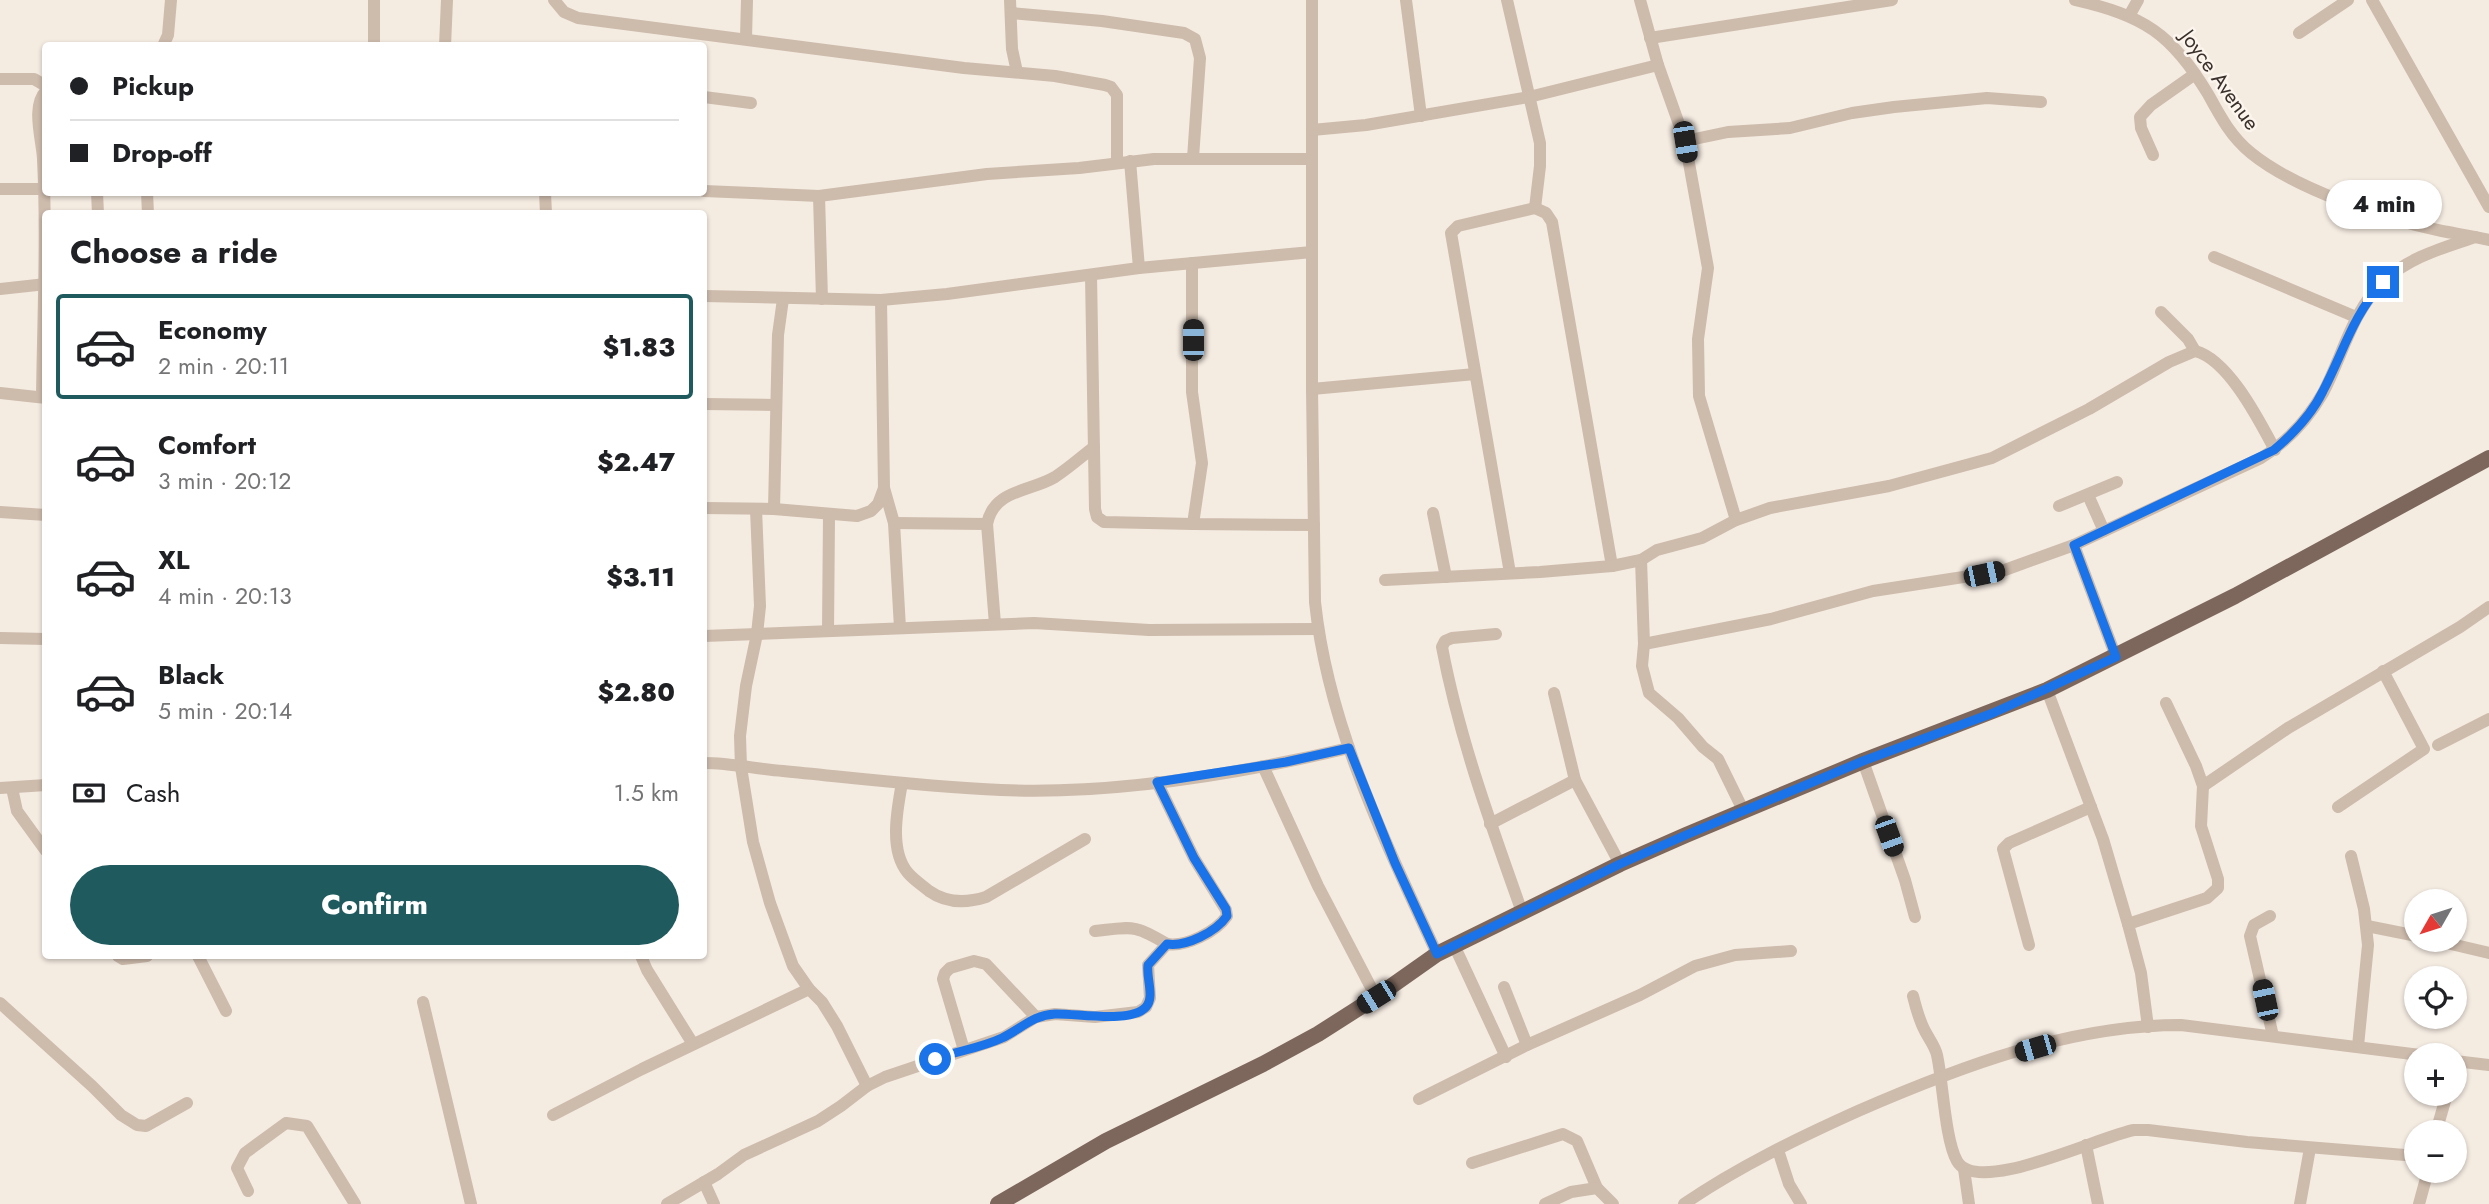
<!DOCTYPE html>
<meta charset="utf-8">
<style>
:root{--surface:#fff;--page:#f2f2f2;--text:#202124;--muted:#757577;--line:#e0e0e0;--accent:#1f5a5e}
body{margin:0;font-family:Jost,sans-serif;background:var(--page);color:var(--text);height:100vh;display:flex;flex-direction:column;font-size:26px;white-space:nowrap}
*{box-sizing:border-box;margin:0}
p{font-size:23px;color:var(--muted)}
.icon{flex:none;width:38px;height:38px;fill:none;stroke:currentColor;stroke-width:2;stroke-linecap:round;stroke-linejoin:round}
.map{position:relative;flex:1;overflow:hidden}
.side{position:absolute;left:42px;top:210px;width:665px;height:749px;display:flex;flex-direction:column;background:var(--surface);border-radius:7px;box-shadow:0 2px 5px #0004}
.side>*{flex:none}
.top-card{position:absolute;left:42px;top:42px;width:665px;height:154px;border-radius:7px;box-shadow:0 2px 5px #0004;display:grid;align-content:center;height:154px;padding:0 28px;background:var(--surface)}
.needle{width:46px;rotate:231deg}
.controls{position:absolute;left:2404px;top:889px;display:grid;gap:14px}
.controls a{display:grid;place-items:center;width:63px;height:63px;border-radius:50%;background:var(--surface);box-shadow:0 2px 5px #0004;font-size:35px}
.end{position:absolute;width:32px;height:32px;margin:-16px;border:9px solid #1a73e8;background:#fff;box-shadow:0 0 0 4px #fff}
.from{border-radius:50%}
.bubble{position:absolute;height:49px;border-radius:24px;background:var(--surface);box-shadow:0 2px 5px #0004;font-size:23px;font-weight:800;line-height:49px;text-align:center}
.car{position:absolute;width:21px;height:42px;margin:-21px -10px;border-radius:9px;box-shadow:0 0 5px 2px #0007;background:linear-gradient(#222 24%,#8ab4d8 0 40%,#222 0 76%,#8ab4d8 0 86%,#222 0)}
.top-card b{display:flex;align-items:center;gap:24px;height:66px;font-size:26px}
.top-card b+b{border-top:2px solid var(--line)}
.top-card i{width:18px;height:18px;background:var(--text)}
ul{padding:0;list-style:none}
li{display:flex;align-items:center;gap:21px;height:105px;margin:0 14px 10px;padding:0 14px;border:4px solid transparent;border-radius:7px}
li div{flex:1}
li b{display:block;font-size:26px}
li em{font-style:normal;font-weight:800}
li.active{border-color:var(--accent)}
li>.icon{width:63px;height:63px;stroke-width:1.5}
h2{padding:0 28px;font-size:32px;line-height:84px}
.pay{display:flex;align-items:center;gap:18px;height:77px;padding:0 28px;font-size:26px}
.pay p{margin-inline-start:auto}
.button{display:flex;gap:14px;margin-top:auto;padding:14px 28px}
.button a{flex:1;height:80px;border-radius:42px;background:var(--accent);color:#fff;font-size:28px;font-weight:800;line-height:80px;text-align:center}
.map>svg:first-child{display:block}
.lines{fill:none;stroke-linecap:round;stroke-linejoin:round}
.minor{stroke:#cdbbac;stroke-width:12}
.major{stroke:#7d675c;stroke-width:16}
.route{stroke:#1a73e8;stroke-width:9}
.labels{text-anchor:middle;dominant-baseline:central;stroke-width:5;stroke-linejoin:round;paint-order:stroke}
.street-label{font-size:21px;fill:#3b302b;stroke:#fbf5ee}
</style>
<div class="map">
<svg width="2489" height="1204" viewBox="0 0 2489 1204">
<rect width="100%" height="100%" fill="#f4ebe1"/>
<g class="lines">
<g class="minor">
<path d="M554 0 564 12 578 18 964 68 1055 76 1105 85 1111 87 1117 95V162"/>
<path d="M1010 0 1012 49 1017 72"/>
<path d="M1312 0V389L1315 602C1328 726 1385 841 1437 954"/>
<path d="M1406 0 1421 116"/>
<path d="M1507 0 1540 143V166L1535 208"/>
<path d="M1640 0 1658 65 1685 141 1708 268 1698 339 1699 396 1736 520"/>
<path d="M2075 0C2144 16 2171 33 2208 94 2220 116 2231 137 2251 153 2295 189 2387 220 2442 231 2458 234 2473 236 2489 240"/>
<path d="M2372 0 2489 207"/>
<path d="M1011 13 1102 21 1184 33 1195 39 1200 58 1193 158"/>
<path d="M2129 16 2138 0"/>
<path d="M2299 33 2348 0"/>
<path d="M746 38 747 0"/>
<path d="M1650 38 1892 0"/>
<path d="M374 44V0"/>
<path d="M163 46 168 35 171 0"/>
<path d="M445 46 447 0"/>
<path d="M0 79H34L46 86"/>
<path d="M704 97 751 103"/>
<path d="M1312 130 1366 125 1529 97 1658 65"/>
<path d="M1685 141 1728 132 1790 128 1852 113 1894 107 1987 98 2041 102"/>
<path d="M2153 155 2141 128 2140 117 2151 105 2195 74"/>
<path d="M1130 161 1139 268"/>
<path d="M0 189H46"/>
<path d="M704 191 819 196 987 174 1079 168 1154 159H1312"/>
<path d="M97 192 98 214"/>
<path d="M147 192 148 214"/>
<path d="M545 192 546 214"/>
<path d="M819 196 822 299"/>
<path d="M2214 257 2356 317"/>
<path d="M1192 263V392L1202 463 1193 524 1314 525"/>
<path d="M1091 275 1095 509 1097 517 1104 522 1193 524"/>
<path d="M0 289 46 284"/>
<path d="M704 296 881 300 947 294 1139 268 1312 252"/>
<path d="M2161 312 2188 339 2195 351"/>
<path d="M1312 389 1475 374"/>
<path d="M0 393 46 398"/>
<path d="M42 397C43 318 47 238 43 159 42 139 31 106 46 91"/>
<path d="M704 404 776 405"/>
<path d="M884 488 894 523 900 628"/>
<path d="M2088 495 2104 531"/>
<path d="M2059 506 2117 482"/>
<path d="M704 508 774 509 857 516 871 511 878 504 884 488 881 300"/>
<path d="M756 509 760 606 757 634 746 686 740 736 741 767 753 842 770 903 793 966 809 989 822 1002 837 1026 867 1086"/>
<path d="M774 509 778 335 783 299"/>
<path d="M0 512 46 515"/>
<path d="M1433 513 1446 577"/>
<path d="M894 523 987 524"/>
<path d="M2074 545 2116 657"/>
<path d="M1641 560 1644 644 1642 666 1649 693 1678 718 1703 747 1718 759 1744 812"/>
<path d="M1510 573 1451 233 1458 226 1535 208 1546 213 1552 222 1612 566"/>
<path d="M1385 580 1540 572 1612 566 1641 560 1657 550 1702 538 1736 520 1770 508 1889 486 1992 458 2089 409 2169 362 2195 351C2228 359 2259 420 2275 450"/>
<path d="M995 624 987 524C994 489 1030 492 1055 477 1069 468 1081 457 1094 447"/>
<path d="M828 631 829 515"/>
<path d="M1496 634 1452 638 1445 641 1442 647C1459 737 1491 825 1522 912"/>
<path d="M704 636 1034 623 1149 630 1318 629"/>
<path d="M0 638 46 639"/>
<path d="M1644 644 1771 619 1873 591 2002 571 2074 545 2261 458C2287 442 2308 419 2323 393 2343 355 2352 311 2384 281 2409 257 2443 248 2475 237"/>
<path d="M2047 690 2103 839 2128 924 2141 973 2148 1027"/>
<path d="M1554 693 1575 780 1620 864"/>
<path d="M2438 745 2489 719"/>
<path d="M1863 761 1905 880 1915 917"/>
<path d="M704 763C730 763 757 769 783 771 855 778 928 787 1001 790 1115 795 1238 774 1349 748"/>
<path d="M1263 766 1318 886 1376 997"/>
<path d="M902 783C897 810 889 851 908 873 914 880 922 885 929 891 946 903 967 903 986 897L1085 839"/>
<path d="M2203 786 2288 728 2460 627 2489 607"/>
<path d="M0 788 46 785"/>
<path d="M12 788 17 811 46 851"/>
<path d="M2338 807 2424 749 2383 671"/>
<path d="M1490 824 1575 780"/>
<path d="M2351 856 2364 909 2368 945 2358 1046"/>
<path d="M2270 916 2254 925 2250 936 2273 1036"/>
<path d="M2128 924 2207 898 2218 888V879L2201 826 2203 786 2196 766 2166 703"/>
<path d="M2367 926 2417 936"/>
<path d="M1095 931C1133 927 1134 924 1167 944"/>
<path d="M2434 940 2489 953"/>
<path d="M1454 945 1506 1057"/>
<path d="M2029 945 2003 849 2009 843 2091 807"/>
<path d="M118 956 123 959 147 956"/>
<path d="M198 956 226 1011"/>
<path d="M641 956 647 970 693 1044"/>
<path d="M1504 987 1527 1045"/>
<path d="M1913 996C1916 1008 1919 1020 1925 1031 1929 1039 1935 1046 1937 1055 1943 1082 1945 1140 1957 1161 1977 1197 2100 1136 2134 1130H2148L2247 1142 2417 1156"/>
<path d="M423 1002 471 1204"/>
<path d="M0 1003 92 1086 121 1115 137 1125 146 1126 187 1103"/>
<path d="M964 1050 943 979 945 973 950 968 974 961 986 964 1036 1017"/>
<path d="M2455 1061 2489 1065"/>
<path d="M1419 1099 1527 1045 1640 995 1695 966 1735 955 1791 951"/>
<path d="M553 1115 642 1069 809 989"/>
<path d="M2436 1132 2447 1094"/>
<path d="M2086 1145 2098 1204"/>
<path d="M1778 1150 1789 1184 1801 1204"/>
<path d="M1472 1163 1563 1134 1577 1141 1597 1188"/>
<path d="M1964 1169 1969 1204"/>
<path d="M704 1182 714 1204"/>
<path d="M248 1191 237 1168 245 1153 286 1123 307 1126 355 1204"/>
<path d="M667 1204 718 1174 744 1155 818 1121 841 1106 867 1086 885 1077 1004 1037 1036 1017 1055 1014 1095 1017 1138 1012 1146 1007 1150 998 1148 965 1167 944C1186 947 1216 932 1227 916L1226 910 1194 858 1157 782"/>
<path d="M1545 1204 1571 1192 1597 1188 1613 1204"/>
<path d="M1684 1204C1738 1167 1798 1138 1858 1111 1959 1067 2069 1025 2181 1025L2420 1055"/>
<path d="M2300 1204 2310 1148"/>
<path d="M2419 1204 2428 1171"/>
</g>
<path class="major" d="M998 1204 1106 1141 1263 1064 1318 1034 1376 997 1437 954 1620 864 1686 835 1863 761 2047 690 2235 596 2489 458"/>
</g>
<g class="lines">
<path class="route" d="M935 1059C957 1051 981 1048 1002 1038 1021 1029 1033 1015 1055 1014 1076 1013 1131 1024 1146 1007 1155 997 1146 978 1148 965L1167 944C1186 947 1216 932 1227 916L1226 909 1194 858 1157 782 1286 762 1349 748 1395 863 1437 954 1620 864 1686 835 1863 761 1993 713 2116 657 2074 545 2274 450C2294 433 2312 414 2323 391 2344 351 2352 317 2383 282"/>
</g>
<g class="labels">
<g class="street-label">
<text transform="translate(2220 80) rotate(54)">Joyce Avenue</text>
</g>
</g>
</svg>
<div class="controls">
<a><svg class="needle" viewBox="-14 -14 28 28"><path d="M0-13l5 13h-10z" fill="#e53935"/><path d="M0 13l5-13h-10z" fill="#757577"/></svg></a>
<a><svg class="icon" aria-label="locate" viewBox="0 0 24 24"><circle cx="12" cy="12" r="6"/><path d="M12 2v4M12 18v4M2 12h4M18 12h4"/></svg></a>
<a>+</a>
<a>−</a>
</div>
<i class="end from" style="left:935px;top:1059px"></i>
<i class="end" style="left:2383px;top:282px"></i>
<div class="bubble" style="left:2326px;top:180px;width:116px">4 min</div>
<i class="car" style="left:1685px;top:142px;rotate:171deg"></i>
<i class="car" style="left:1193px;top:340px;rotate:0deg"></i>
<i class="car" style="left:1984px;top:574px;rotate:78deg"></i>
<i class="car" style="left:1889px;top:836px;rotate:160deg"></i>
<i class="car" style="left:1376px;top:997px;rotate:238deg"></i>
<i class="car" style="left:2265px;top:1000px;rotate:348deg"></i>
<i class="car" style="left:2035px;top:1048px;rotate:254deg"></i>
<div class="top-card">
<b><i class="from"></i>Pickup</b>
<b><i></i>Drop-off</b>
</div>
<section class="side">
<h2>Choose a ride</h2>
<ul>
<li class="active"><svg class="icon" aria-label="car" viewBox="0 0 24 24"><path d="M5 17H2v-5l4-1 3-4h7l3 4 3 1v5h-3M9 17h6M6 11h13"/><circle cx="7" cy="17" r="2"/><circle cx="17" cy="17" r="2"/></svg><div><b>Economy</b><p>2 min · 20:11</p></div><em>$1.83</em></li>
<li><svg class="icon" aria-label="car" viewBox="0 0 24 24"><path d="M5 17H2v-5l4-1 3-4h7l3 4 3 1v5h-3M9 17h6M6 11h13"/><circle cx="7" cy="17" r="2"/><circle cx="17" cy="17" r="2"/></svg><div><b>Comfort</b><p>3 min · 20:12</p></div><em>$2.47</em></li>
<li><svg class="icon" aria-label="car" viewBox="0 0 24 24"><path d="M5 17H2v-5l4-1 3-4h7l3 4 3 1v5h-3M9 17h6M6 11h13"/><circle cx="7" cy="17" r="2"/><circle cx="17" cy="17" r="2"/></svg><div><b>XL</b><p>4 min · 20:13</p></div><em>$3.11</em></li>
<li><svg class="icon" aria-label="car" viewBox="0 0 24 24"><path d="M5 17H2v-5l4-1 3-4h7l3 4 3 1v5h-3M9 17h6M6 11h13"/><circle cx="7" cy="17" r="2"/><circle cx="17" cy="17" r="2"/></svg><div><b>Black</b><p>5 min · 20:14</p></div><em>$2.80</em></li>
</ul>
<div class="pay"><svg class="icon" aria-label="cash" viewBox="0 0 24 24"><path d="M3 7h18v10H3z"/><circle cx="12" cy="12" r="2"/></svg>Cash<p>1.5 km</p></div>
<div class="button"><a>Confirm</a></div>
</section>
</div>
